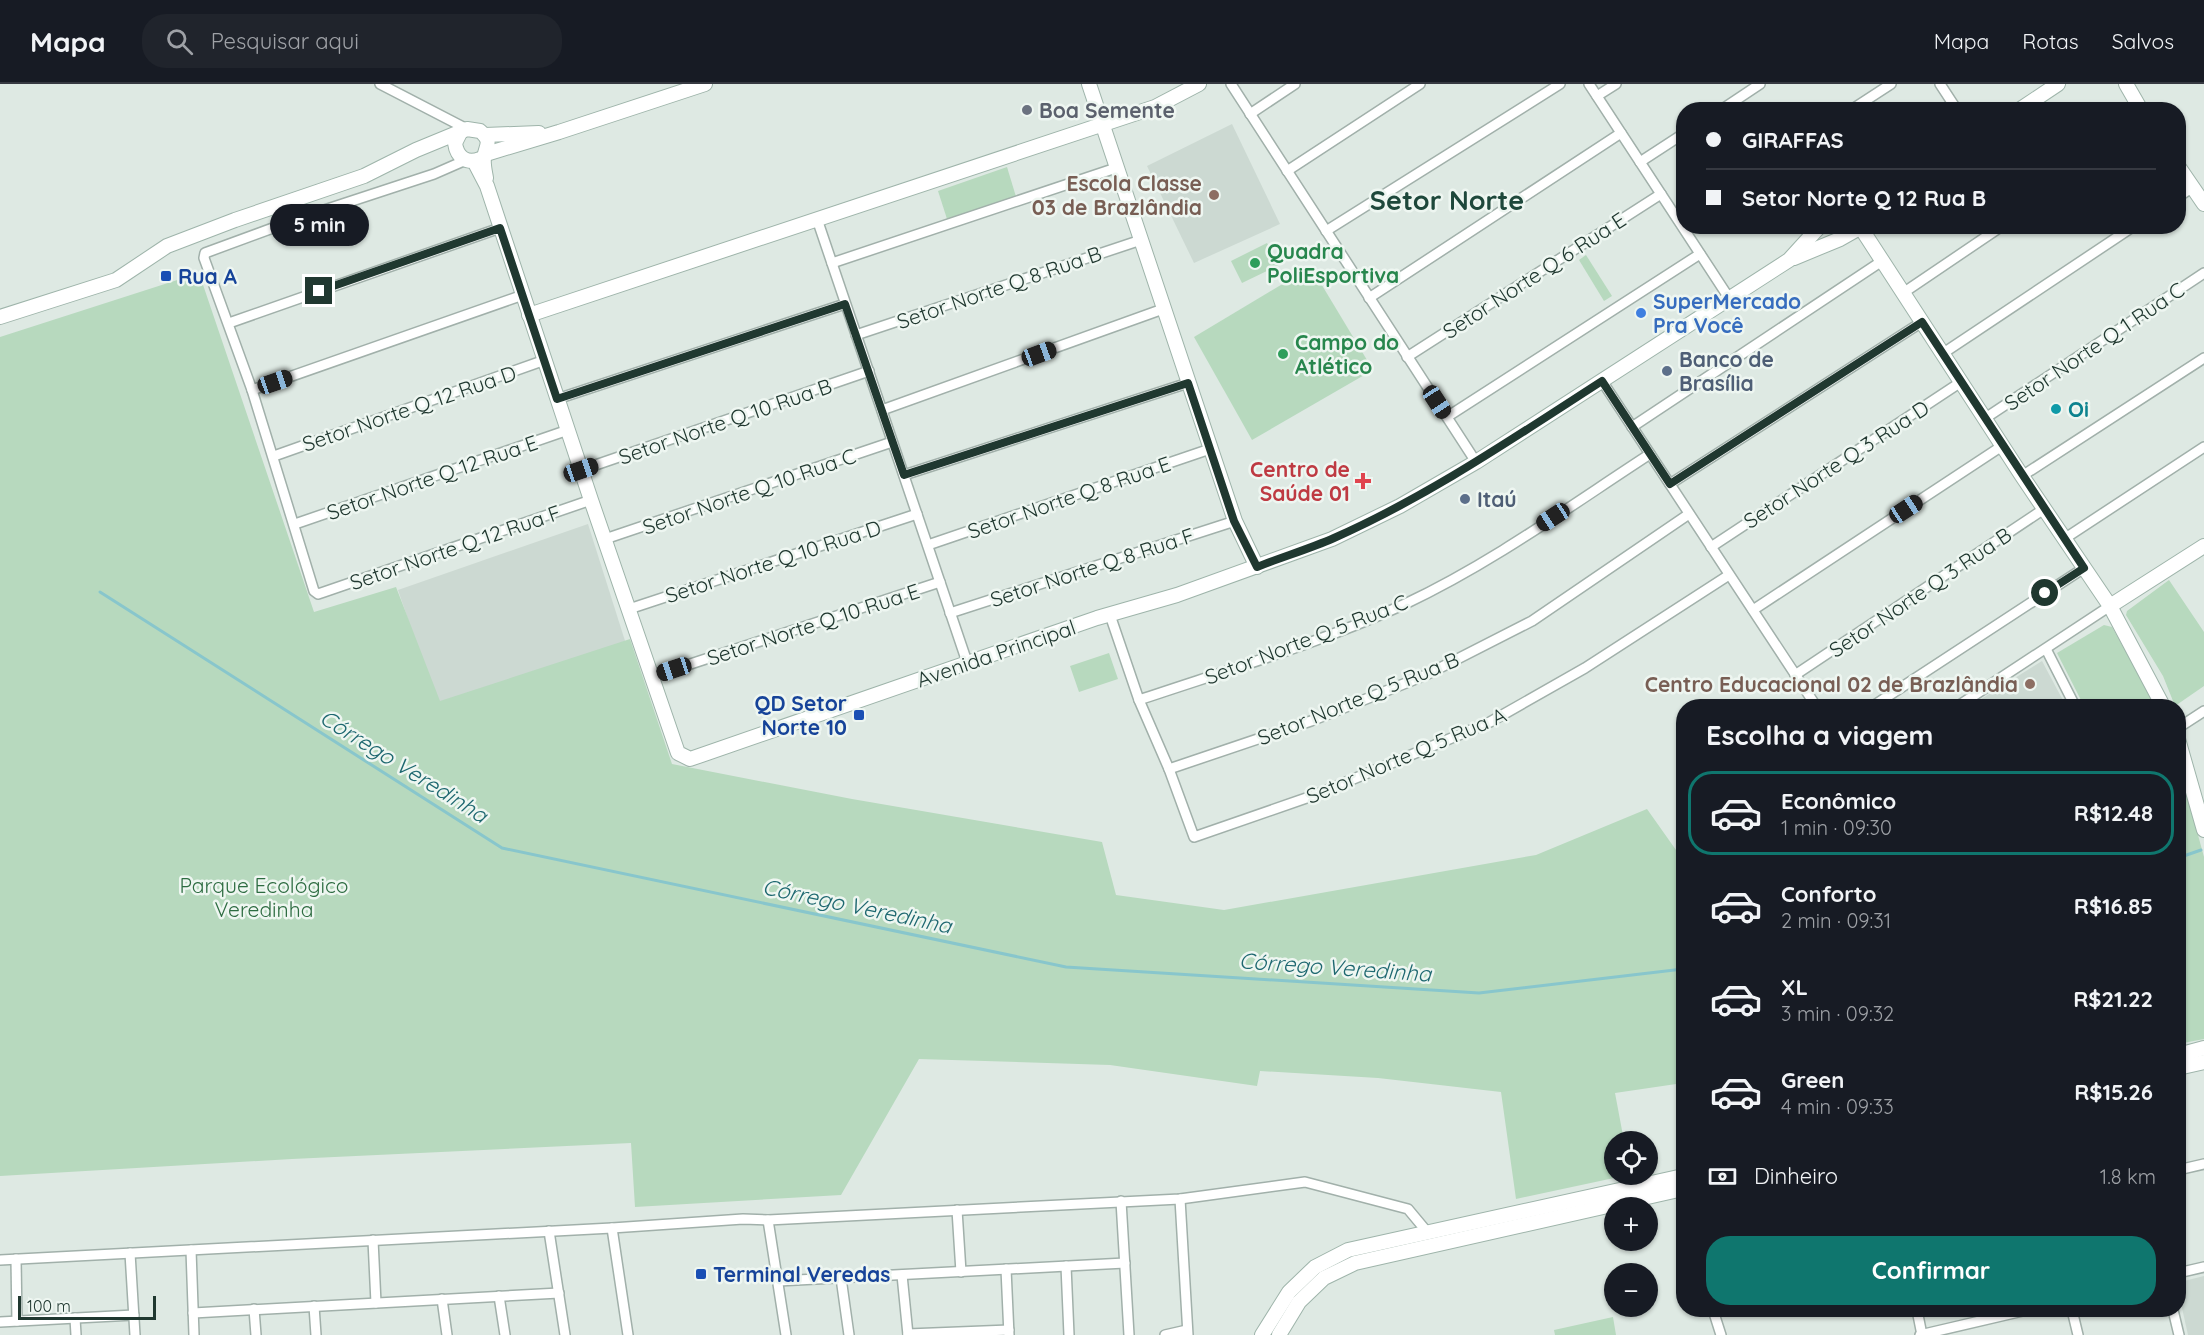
<!DOCTYPE html>
<html lang="pt">
<meta charset="utf-8">
<style>
:root{--surface:#171b24;--page:#20242c;--text:#f1f3f6;--muted:#9ea1a6;--line:#363941;--accent:#0f766e}
body{margin:0;font-family:Quicksand,sans-serif;background:var(--page);color:var(--text);height:100vh;display:flex;flex-direction:column;font-size:22px;white-space:nowrap}
*{box-sizing:border-box;margin:0}
p{font-size:20px;color:var(--muted)}
.icon{flex:none;width:33px;height:33px;fill:none;stroke:currentColor;stroke-width:2;stroke-linecap:round;stroke-linejoin:round}
.map{position:relative;flex:1;overflow:hidden}
.drawer{position:absolute;left:1676px;top:615px;width:510px;height:618px;display:flex;flex-direction:column;background:var(--surface);border-radius:24px;box-shadow:0 2px 4px #0004}
.drawer>*{flex:none}
.guide{position:absolute;left:1676px;top:18px;width:510px;height:132px;border-radius:24px;box-shadow:0 2px 4px #0004;display:grid;align-content:center;height:132px;padding:0 30px;background:var(--surface)}
.tools{position:absolute;left:1604px;top:1047px;display:grid;gap:12px}
.tools a{display:grid;place-items:center;width:54px;height:54px;border-radius:50%;background:var(--surface);box-shadow:0 2px 4px #0004;font-size:30px}
.scale{position:absolute;left:18px;bottom:15px;width:138px;box-sizing:border-box;padding-left:6px;border:3px solid #203830;border-top:0;font-size:16px;line-height:21px;white-space:nowrap;color:#203830;-webkit-text-stroke:4px #eef6f1;paint-order:stroke}
.end{position:absolute;width:27px;height:27px;margin:-14px;border:8px solid #203830;background:#fff;box-shadow:0 0 0 3px #fff}
.from{border-radius:50%}
.bubble{position:absolute;height:42px;border-radius:21px;background:var(--surface);box-shadow:0 2px 4px #0004;font-size:20px;font-weight:800;line-height:42px;text-align:center}
.car{position:absolute;width:18px;height:36px;margin:-18px -9px;border-radius:8px;box-shadow:0 0 4px 2px #0007;background:linear-gradient(#222 24%,#8ab4d8 0 40%,#222 0 76%,#8ab4d8 0 86%,#222 0)}
.guide b{display:flex;align-items:center;gap:21px;height:57px;font-size:22px}
.guide b+b{border-top:2px solid var(--line)}
.guide i{width:15px;height:15px;background:var(--text)}
ul{padding:0;list-style:none}
li{display:flex;align-items:center;gap:18px;height:84px;margin:0 12px 9px;padding:0 18px;border:3px solid transparent;border-radius:24px}
li div{flex:1}
li b{display:block;font-size:22px}
li em{font-style:normal;font-weight:800}
li.active{border-color:var(--accent)}
li>.icon{width:54px;height:54px;stroke-width:1.5}
h2{padding:0 30px;font-size:27px;line-height:72px}
.pay{display:flex;align-items:center;gap:15px;height:66px;padding:0 30px;font-size:22px}
.pay p{margin-inline-start:auto}
.action{display:flex;gap:12px;margin-top:auto;padding:12px 30px}
.action a{flex:1;height:69px;border-radius:24px;background:var(--accent);color:#fff;font-size:24px;font-weight:800;line-height:69px;text-align:center}
header{display:flex;align-items:center;gap:36px;box-sizing:border-box;height:84px;padding:0 30px;background:var(--surface);border-bottom:2px solid var(--line)}
header strong{font-size:28px}
nav{display:flex;gap:33px;margin-inline-start:auto;font-size:21px}
.search{width:420px;height:54px;background:var(--page);display:flex;align-items:center;gap:15px;box-sizing:border-box;padding:0 21px;border-radius:24px;color:var(--muted);font-size:22px}
.map>svg:first-child{display:block}
.built{fill:#ccd9d2}
.green{fill:#b7d9be}
.lines{fill:none;stroke-linecap:round;stroke-linejoin:round}
.stream{stroke:#88c6cc;stroke-width:3}
.street-casing{stroke:#a1b0aa;stroke-width:12}
.secondary-casing{stroke:#9eb4aa;stroke-width:16}
.street{stroke:#fff;stroke-width:9}
.secondary{stroke:#fff;stroke-width:14}
.route{stroke:#203830;stroke-width:8}
.worship-dot{fill:#6b7280;stroke:#eef6f1;stroke-width:2}
.education-dot{fill:#8d6e63;stroke:#eef6f1;stroke-width:2}
.leisure-dot{fill:#2e9e5b;stroke:#eef6f1;stroke-width:2}
.transit-dot{fill:#1a4fb4;stroke:#eef6f1;stroke-width:2}
.shop-dot{fill:#3f7fe0;stroke:#eef6f1;stroke-width:2}
.service-dot{fill:#5c6f8a;stroke:#eef6f1;stroke-width:2}
.culture-dot{fill:#0f9aa8;stroke:#eef6f1;stroke-width:2}
.health-dot{fill:#e0444e;stroke:#eef6f1;stroke-width:2}
.labels{text-anchor:middle;dominant-baseline:central;stroke-width:5;stroke-linejoin:round;paint-order:stroke}
.worship-label{font-size:21px;font-weight:bold;fill:#5b616d;stroke:#eef6f1;text-anchor:start}
.education-label{font-size:21px;font-weight:bold;fill:#785e54;stroke:#eef6f1;text-anchor:end}
.leisure-label{font-size:21px;font-weight:bold;fill:#27864d;stroke:#eef6f1;text-anchor:start}
.street-label{font-size:21px;fill:#203830;stroke:#eef6f1}
.transit-label{font-size:21px;font-weight:bold;fill:#164399;stroke:#eef6f1;text-anchor:start}
.shop-label{font-size:21px;font-weight:bold;fill:#366cbe;stroke:#eef6f1;text-anchor:start}
.service-label{font-size:21px;font-weight:bold;fill:#4e5e75;stroke:#eef6f1;text-anchor:start}
.culture-label{font-size:21px;font-weight:bold;fill:#0d838f;stroke:#eef6f1;text-anchor:start}
.health-label{font-size:21px;font-weight:bold;fill:#be3a42;stroke:#eef6f1;text-anchor:end}
.park-label{font-size:21px;fill:#2d6c41;stroke:#eef6f1}
.water-label{font-size:22px;font-style:italic;fill:#1e6870;stroke:#eef6f1}
.district-label{font-size:27px;font-weight:bold;fill:#1e483b;stroke:#eef6f1}
</style>
<header>
<strong>Mapa</strong>
<div class="search"><svg class="icon" aria-label="search" viewBox="0 0 24 24"><circle cx="10" cy="10" r="6"/><path d="M15 15l6 6"/></svg>Pesquisar aqui</div>
<nav><a>Mapa</a><a>Rotas</a><a>Salvos</a></nav>
</header>
<div class="map">
<svg width="2204" height="1251" viewBox="0 0 2204 1251">
<rect width="100%" height="100%" fill="#dee9e3"/>
<g class="built">
<path d="M1232 40 1280 140 1194 179 1147 82Z"/>
<path d="M588 440 626 560 438 623 398 506Z"/>
<path d="M2042 577 2066 622H1970Z"/>
<path d="M2204 1192V1251H2188L2178 1206 2184 1197Z"/>
</g>
<g class="green">
<path d="M1007 83 1017 116 948 138 938 107Z"/>
<path d="M1267 159 1279 181 1242 199 1231 177Z"/>
<path d="M1586 171 1612 212 1604 217 1579 176Z"/>
<path d="M1311 183 1373 286 1252 356 1194 253Z"/>
<path d="M199 189 314 528 396 503 440 617 630 555 672 680 852 715 1102 758 1116 811 1224 826 1536 771 1647 725 1676 766 1683 762V999L1615 1009 1624 1057 1614 1058V1090L1628 1091 1516 1115 1501 1008 1378 994 1260 987 1257 1002 1110 981 919 975 841 1111 635 1123 631 1059 292 1075 0 1092V253Z"/>
<path d="M2169 496 2204 548V602L2175 622 2163 592 2126 531 2127 527Z"/>
<path d="M2104 541 2112 543 2156 622H2084L2057 569Z"/>
<path d="M1109 569 1118 595 1079 608 1070 582Z"/>
<path d="M2182 692 2204 773V955L2178 960V693Z"/>
<path d="M1613 1233 1616 1251H1555L1554 1246Z"/>
</g>
<g class="lines">
<g class="stream">
<path d="M100 508 502 764 1066 883 1479 909 1683 885"/>
<path d="M2178 774 2201 766"/>
</g>
<g class="street-casing">
<g id="street">
<path d="M380 0 467 45"/>
<path d="M1231 0 1476 378"/>
<path d="M1589 0 1729 214"/>
<path d="M1940 0 1957 26"/>
<path d="M1597 12 1616 0"/>
<path d="M1721 26 1760 0"/>
<path d="M1851 26 1891 0"/>
<path d="M1250 30 1295 0"/>
<path d="M466 76 434 90 300 134 205 169 204 174 252 306 314 507 318 510 324 508 591 416"/>
<path d="M1640 78 1683 50"/>
<path d="M1287 87 1420 0"/>
<path d="M2178 113 2193 103"/>
<path d="M817 135 967 578"/>
<path d="M1326 147 1560 0"/>
<path d="M832 179 1116 84"/>
<path d="M1903 209 2002 142"/>
<path d="M1369 214 1621 49"/>
<path d="M229 239 500 144"/>
<path d="M856 251 1141 156"/>
<path d="M1942 270 2134 142"/>
<path d="M1407 273 1661 110"/>
<path d="M1602 297 1816 622"/>
<path d="M252 306 523 211"/>
<path d="M557 315 845 220"/>
<path d="M882 326 1163 225"/>
<path d="M1447 333 1700 170"/>
<path d="M1984 335 2204 189"/>
<path d="M1632 343 1882 177"/>
<path d="M274 372 545 276"/>
<path d="M581 386 869 287"/>
<path d="M904 391 1188 299"/>
<path d="M2022 392 2204 274"/>
<path d="M1670 400 1922 238"/>
<path d="M295 440 568 346"/>
<path d="M605 455 892 358"/>
<path d="M2064 455 2204 363"/>
<path d="M928 461 1210 365"/>
<path d="M1711 463 1961 298"/>
<path d="M629 525 917 430"/>
<path d="M1753 526 2002 362"/>
<path d="M950 529 1235 437"/>
<path d="M1110 531 1139 616 1169 685 1194 753 1315 711 1490 638 1585 584 1729 491"/>
<path d="M2046 565 2075 622"/>
<path d="M1795 591 2044 425"/>
<path d="M651 593 940 498"/>
<path d="M1139 616C1228 586 1320 559 1405 520 1492 479 1570 422 1650 370"/>
<path d="M1873 622 2084 484"/>
<path d="M1958 622 2110 522"/>
<path d="M2178 644 2204 627"/>
<path d="M1169 685 1311 637 1426 591 1532 537 1689 430"/>
<path d="M2178 1086 2204 1080"/>
<path d="M1180 1115 1188 1251"/>
<path d="M1121 1117 1129 1251"/>
<path d="M957 1126 961 1188"/>
<path d="M768 1136 786 1251"/>
<path d="M612 1144 628 1251"/>
<path d="M549 1147 565 1251"/>
<path d="M373 1156 376 1219"/>
<path d="M191 1166 194 1251"/>
<path d="M130 1169 135 1251"/>
<path d="M16 1175 17 1237"/>
<path d="M0 1176 612 1144 743 1135 768 1136 1180 1115 1305 1098 1408 1125 1428 1149"/>
<path d="M1066 1182 1069 1251"/>
<path d="M1006 1185 1009 1251"/>
<path d="M2178 1189 2204 1183"/>
<path d="M902 1191 908 1251"/>
<path d="M841 1194 849 1251"/>
<path d="M778 1197 1125 1179"/>
<path d="M499 1212 505 1251"/>
<path d="M442 1215 447 1251"/>
<path d="M314 1222 316 1251"/>
<path d="M254 1225 256 1251"/>
<path d="M1713 1226 1721 1251"/>
<path d="M1917 1226 1922 1251"/>
<path d="M2072 1226 2078 1251"/>
<path d="M2173 1226 2179 1251"/>
<path d="M193 1229 559 1209"/>
<path d="M75 1234 76 1251"/>
<path d="M0 1238 134 1231"/>
<path d="M908 1250 1009 1246"/>
<path d="M1165 1251 1187 1246"/>
<path d="M1920 1251 2027 1226"/>
</g>
</g>
<g class="secondary-casing">
<g id="secondary">
<path d="M1089 0 1235 437 1257 483"/>
<path d="M2126 0 2141 26"/>
<path d="M2019 26 2058 0"/>
<path d="M460 49 455 59C457 74 467 80 480 75"/>
<path d="M485 51 539 49"/>
<path d="M486 70 559 48 705 0"/>
<path d="M474 77 487 102 591 416 678 669 690 675 1097 534 1177 511 1332 455 1400 422 1476 378 1789 176 1820 142"/>
<path d="M2178 82 2204 120"/>
<path d="M1861 144 2022 392 2110 522 2163 622"/>
<path d="M1794 174 1840 155 1863 142"/>
<path d="M529 231 1155 23 1199 0"/>
<path d="M0 233 116 196 167 162 235 136 364 92 416 66 467 45 480 47C493 58 486 61 484 74 483 80 485 88 486 94"/>
<path d="M2110 522 2204 462"/>
<path d="M2178 655 2204 746"/>
<path d="M2178 971 2204 964"/>
<path d="M2178 984 2204 978"/>
<path d="M1262 1251 1289 1208 1315 1183 1348 1166 1683 1092"/>
<path d="M1279 1251 1299 1218 1324 1194 1355 1179 1683 1105"/>
</g>
</g>
<use href="#street" class="street"/>
<use href="#secondary" class="secondary"/>
</g>
<g class="lines">
<path class="route" d="M319 207 500 144 557 315 845 220 904 391 1188 299 1234 437 1257 483C1282 473 1309 465 1334 454 1429 412 1515 353 1602 297L1670 400 1922 238 2084 484 2045 509"/>
</g>
<circle class="worship-dot" cx="1027" cy="26" r="6"/>
<g class="education-dot">
<circle cx="1214" cy="111" r="6"/>
<circle cx="2030" cy="600" r="6"/>
</g>
<g class="leisure-dot">
<circle cx="1255" cy="179" r="6"/>
<circle cx="1283" cy="270" r="6"/>
</g>
<g class="transit-dot">
<rect x="160" y="186" width="12" height="12" rx="3"/>
<rect x="853" y="625" width="12" height="12" rx="3"/>
<rect x="695" y="1184" width="12" height="12" rx="3"/>
</g>
<circle class="shop-dot" cx="1641" cy="229" r="6"/>
<g class="service-dot">
<circle cx="1667" cy="287" r="6"/>
<circle cx="1465" cy="415" r="6"/>
</g>
<circle class="culture-dot" cx="2056" cy="325" r="6"/>
<path class="health-dot" d="M1360 388h6v6h6v6h-6v6h-6v-6h-6v-6h6z"/>
<g class="labels">
<g class="worship-label">
<text x="1039" y="26">Boa Semente</text>
</g>
<g class="education-label">
<text x="1202" y="99">Escola Classe<tspan x="1202" dy="24">03 de Brazlândia</tspan></text>
<text x="2018" y="600">Centro Educacional 02 de Brazlândia</text>
</g>
<g class="leisure-label">
<text x="1267" y="167">Quadra<tspan x="1267" dy="24">PoliEsportiva</tspan></text>
<text x="1295" y="258">Campo do<tspan x="1295" dy="24">Atlético</tspan></text>
</g>
<g class="street-label">
<text transform="translate(1534 191) rotate(-33)">Setor Norte Q 6 Rua E</text>
<text transform="translate(999 203) rotate(-19)">Setor Norte Q 8 Rua B</text>
<text transform="translate(2094 262) rotate(-34)">Setor Norte Q 1 Rua C</text>
<text transform="translate(409 324) rotate(-19)">Setor Norte Q 12 Rua D</text>
<text transform="translate(725 337) rotate(-19)">Setor Norte Q 10 Rua B</text>
<text transform="translate(1836 380) rotate(-33)">Setor Norte Q 3 Rua D</text>
<text transform="translate(432 393) rotate(-19)">Setor Norte Q 12 Rua E</text>
<text transform="translate(749 407) rotate(-19)">Setor Norte Q 10 Rua C</text>
<text transform="translate(1069 413) rotate(-19)">Setor Norte Q 8 Rua E</text>
<text transform="translate(455 463) rotate(-19)">Setor Norte Q 12 Rua F</text>
<text transform="translate(773 477) rotate(-18)">Setor Norte Q 10 Rua D</text>
<text transform="translate(1092 483) rotate(-18)">Setor Norte Q 8 Rua F</text>
<text transform="translate(1920 508) rotate(-34)">Setor Norte Q 3 Rua B</text>
<text transform="translate(813 540) rotate(-18)">Setor Norte Q 10 Rua E</text>
<text transform="translate(1306 555) rotate(-21)">Setor Norte Q 5 Rua C</text>
<text transform="translate(996 569) rotate(-19)">Avenida Principal</text>
<text transform="translate(1358 614) rotate(-22)">Setor Norte Q 5 Rua B</text>
<text transform="translate(1406 671) rotate(-23)">Setor Norte Q 5 Rua A</text>
</g>
<g class="transit-label">
<text x="178" y="192">Rua A</text>
<text x="847" y="619" text-anchor="end">QD Setor<tspan x="847" dy="24">Norte 10</tspan></text>
<text x="713" y="1190">Terminal Veredas</text>
</g>
<g class="shop-label">
<text x="1653" y="217">SuperMercado<tspan x="1653" dy="24">Pra Você</tspan></text>
</g>
<g class="service-label">
<text x="1679" y="275">Banco de<tspan x="1679" dy="24">Brasília</tspan></text>
<text x="1477" y="415">Itaú</text>
</g>
<g class="culture-label">
<text x="2068" y="325">Oi</text>
</g>
<g class="health-label">
<text x="1350" y="385">Centro de<tspan x="1350" dy="24">Saúde 01</tspan></text>
</g>
<g class="park-label">
<text x="264" y="801">Parque Ecológico<tspan x="264" dy="24">Veredinha</tspan></text>
</g>
<g class="water-label">
<text transform="translate(404 682) rotate(32)">Córrego Veredinha</text>
<text transform="translate(857 822) rotate(12)">Córrego Veredinha</text>
<text transform="translate(1335 883) rotate(4)">Córrego Veredinha</text>
</g>
<g class="district-label">
<text x="1447" y="116">Setor Norte</text>
</g>
</g>
</svg>
<div class="tools">
<a><svg class="icon" aria-label="locate" viewBox="0 0 24 24"><circle cx="12" cy="12" r="6"/><path d="M12 2v4M12 18v4M2 12h4M18 12h4"/></svg></a>
<a>+</a>
<a>−</a>
</div>
<div class="scale">100 m</div>
<i class="end from" style="left:2045px;top:509px"></i>
<i class="end" style="left:319px;top:207px"></i>
<div class="bubble" style="left:270px;top:120px;width:99px">5 min</div>
<i class="car" style="left:1039px;top:270px;rotate:70deg"></i>
<i class="car" style="left:275px;top:298px;rotate:71deg"></i>
<i class="car" style="left:1437px;top:318px;rotate:147deg"></i>
<i class="car" style="left:581px;top:386px;rotate:71deg"></i>
<i class="car" style="left:1906px;top:425px;rotate:57deg"></i>
<i class="car" style="left:1553px;top:433px;rotate:237deg"></i>
<i class="car" style="left:674px;top:585px;rotate:252deg"></i>
<div class="guide">
<b><i class="from"></i>GIRAFFAS</b>
<b><i></i>Setor Norte Q 12 Rua B</b>
</div>
<section class="drawer">
<h2>Escolha a viagem</h2>
<ul>
<li class="active"><svg class="icon" aria-label="car" viewBox="0 0 24 24"><path d="M5 17H2v-5l4-1 3-4h7l3 4 3 1v5h-3M9 17h6M6 11h13"/><circle cx="7" cy="17" r="2"/><circle cx="17" cy="17" r="2"/></svg><div><b>Econômico</b><p>1 min · 09:30</p></div><em>R$12.48</em></li>
<li><svg class="icon" aria-label="car" viewBox="0 0 24 24"><path d="M5 17H2v-5l4-1 3-4h7l3 4 3 1v5h-3M9 17h6M6 11h13"/><circle cx="7" cy="17" r="2"/><circle cx="17" cy="17" r="2"/></svg><div><b>Conforto</b><p>2 min · 09:31</p></div><em>R$16.85</em></li>
<li><svg class="icon" aria-label="car" viewBox="0 0 24 24"><path d="M5 17H2v-5l4-1 3-4h7l3 4 3 1v5h-3M9 17h6M6 11h13"/><circle cx="7" cy="17" r="2"/><circle cx="17" cy="17" r="2"/></svg><div><b>XL</b><p>3 min · 09:32</p></div><em>R$21.22</em></li>
<li><svg class="icon" aria-label="car" viewBox="0 0 24 24"><path d="M5 17H2v-5l4-1 3-4h7l3 4 3 1v5h-3M9 17h6M6 11h13"/><circle cx="7" cy="17" r="2"/><circle cx="17" cy="17" r="2"/></svg><div><b>Green</b><p>4 min · 09:33</p></div><em>R$15.26</em></li>
</ul>
<div class="pay"><svg class="icon" aria-label="cash" viewBox="0 0 24 24"><path d="M3 7h18v10H3z"/><circle cx="12" cy="12" r="2"/></svg>Dinheiro<p>1.8 km</p></div>
<div class="action"><a>Confirmar</a></div>
</section>
</div>
